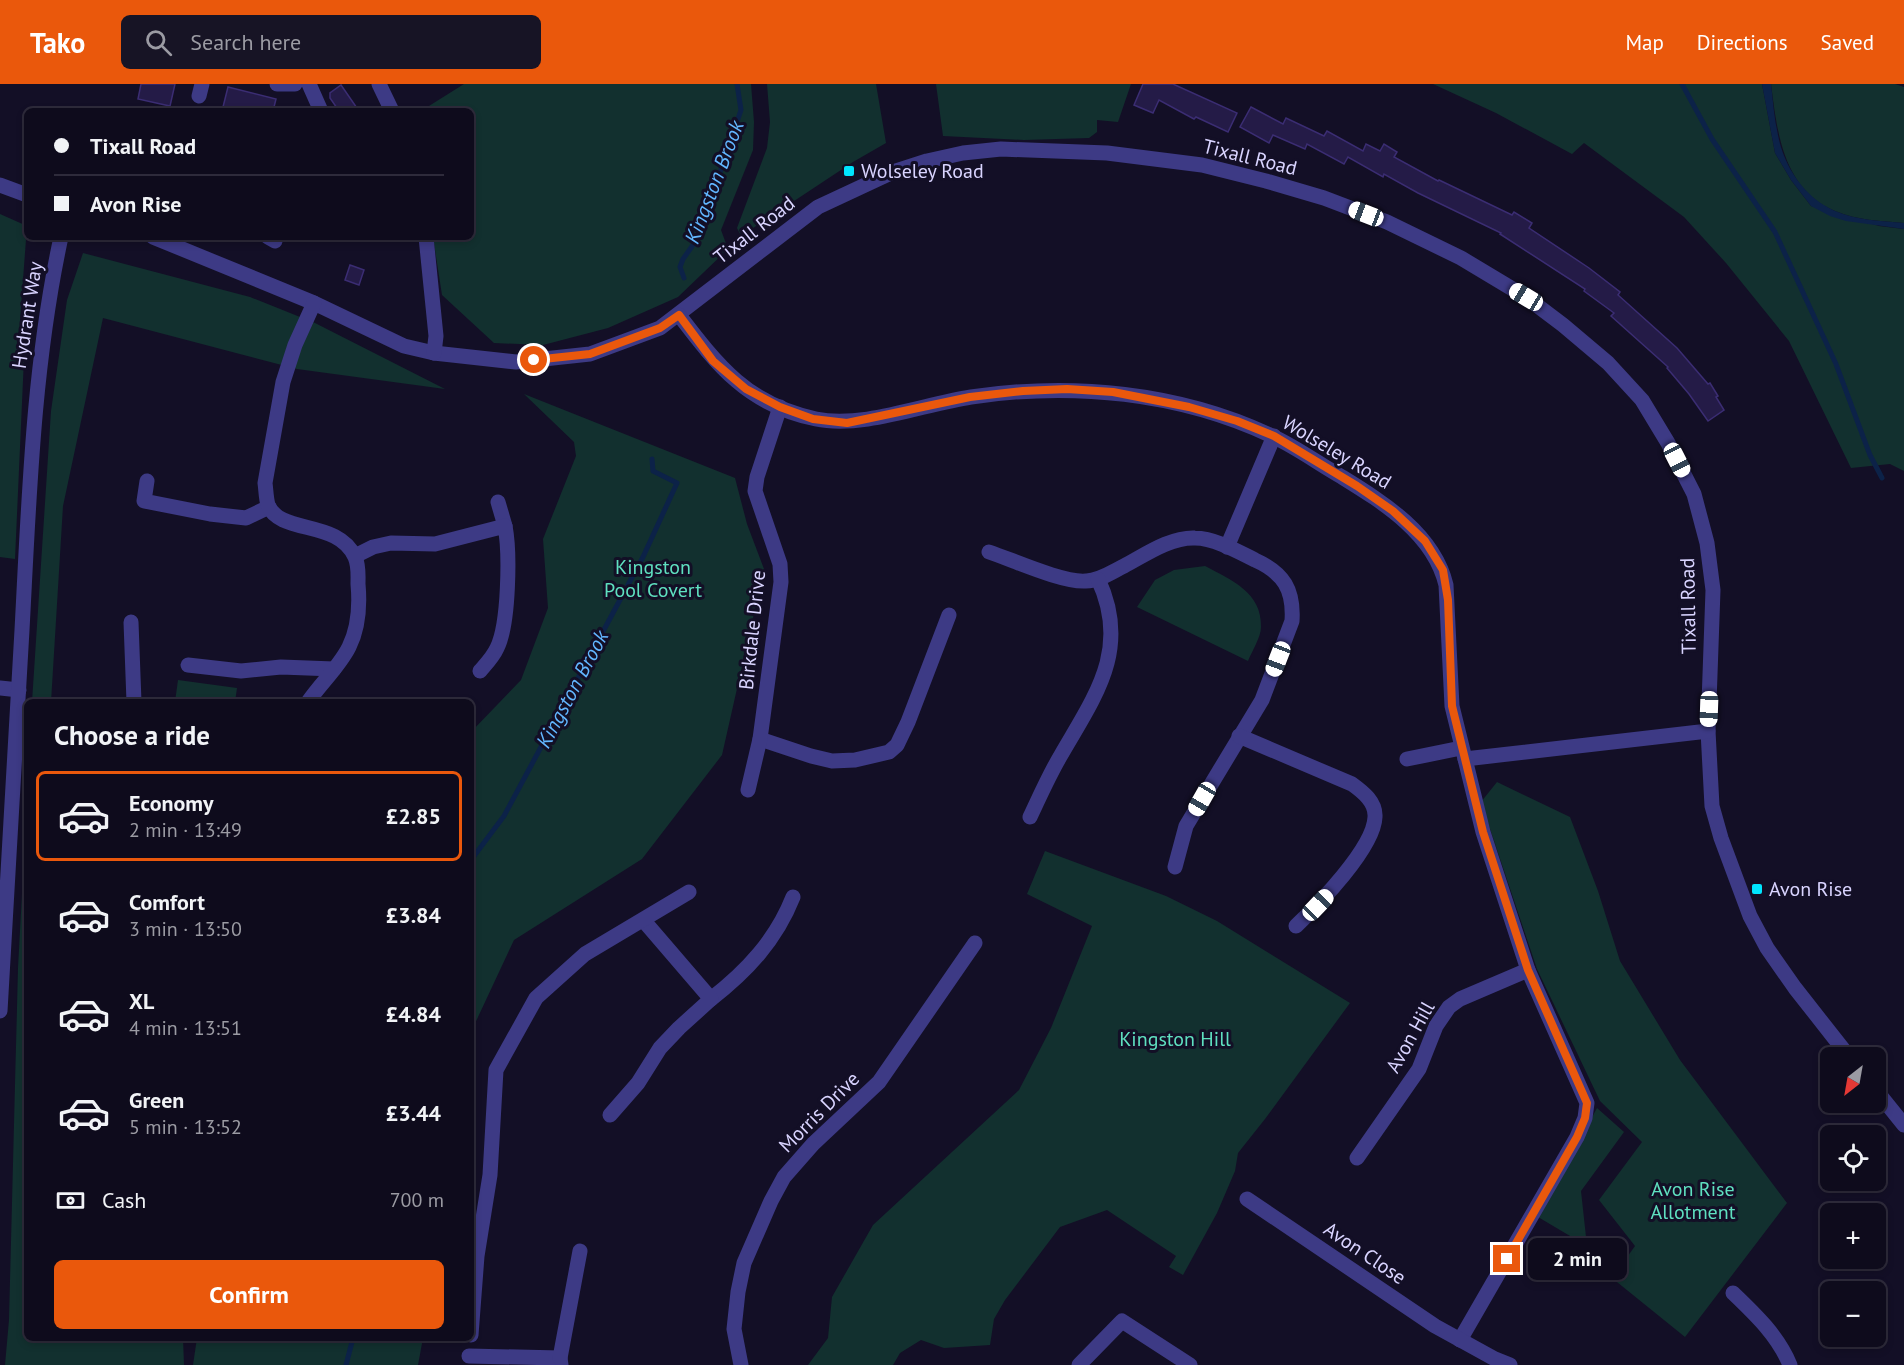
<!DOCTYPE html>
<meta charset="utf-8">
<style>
:root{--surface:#0e0b1c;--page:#171425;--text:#f1f3f6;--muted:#9b9ba3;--line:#2e2b3b;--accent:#ea580c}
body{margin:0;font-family:"PT Sans",sans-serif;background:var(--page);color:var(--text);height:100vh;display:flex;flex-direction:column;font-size:22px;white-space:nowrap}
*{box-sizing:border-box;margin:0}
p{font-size:20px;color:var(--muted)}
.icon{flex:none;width:33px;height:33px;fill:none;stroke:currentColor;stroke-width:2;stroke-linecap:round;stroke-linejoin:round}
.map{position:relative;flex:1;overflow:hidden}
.drawer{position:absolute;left:24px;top:615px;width:450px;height:642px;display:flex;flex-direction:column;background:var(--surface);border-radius:9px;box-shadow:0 3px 9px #0003,0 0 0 2px var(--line)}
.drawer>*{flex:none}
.top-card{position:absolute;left:24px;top:24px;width:450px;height:132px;border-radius:9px;box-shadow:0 3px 9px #0003,0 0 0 2px var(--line);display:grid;align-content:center;height:132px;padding:0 30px;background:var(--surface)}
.needle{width:39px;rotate:211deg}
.tools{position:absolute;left:1820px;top:963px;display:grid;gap:12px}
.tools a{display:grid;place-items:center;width:66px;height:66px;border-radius:9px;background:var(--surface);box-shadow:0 3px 9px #0003,0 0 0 2px var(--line);font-size:30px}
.end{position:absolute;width:27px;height:27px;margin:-14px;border:8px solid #ea580c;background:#fff;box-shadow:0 0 0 3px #fff}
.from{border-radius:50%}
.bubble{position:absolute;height:42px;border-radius:9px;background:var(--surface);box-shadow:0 3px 9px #0003,0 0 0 2px var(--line);font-size:20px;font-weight:600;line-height:42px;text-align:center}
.car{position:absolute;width:18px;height:36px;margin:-18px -9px;border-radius:8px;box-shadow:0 0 4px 2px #0007;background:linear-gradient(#fff 24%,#345 0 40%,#fff 0 76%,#345 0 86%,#fff 0)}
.top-card b{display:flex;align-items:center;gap:21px;height:57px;font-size:22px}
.top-card b+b{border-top:2px solid var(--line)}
.top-card i{width:15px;height:15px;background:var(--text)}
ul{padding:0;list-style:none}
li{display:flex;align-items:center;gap:18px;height:90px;margin:0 12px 9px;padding:0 18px;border:3px solid transparent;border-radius:9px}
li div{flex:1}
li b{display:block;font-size:22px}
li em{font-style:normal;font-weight:600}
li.active{border-color:var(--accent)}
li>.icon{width:54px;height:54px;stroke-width:1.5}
h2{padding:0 30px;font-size:27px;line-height:72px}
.pay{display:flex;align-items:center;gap:15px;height:66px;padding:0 30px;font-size:22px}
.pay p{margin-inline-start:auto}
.button{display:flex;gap:12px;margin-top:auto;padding:12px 30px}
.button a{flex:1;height:69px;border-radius:9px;background:var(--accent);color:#fff;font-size:24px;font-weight:600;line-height:69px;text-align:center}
header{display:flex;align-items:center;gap:36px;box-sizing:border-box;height:84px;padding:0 30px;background:var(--accent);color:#fff}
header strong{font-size:28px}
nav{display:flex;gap:33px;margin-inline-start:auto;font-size:21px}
.search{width:420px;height:54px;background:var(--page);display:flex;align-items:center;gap:15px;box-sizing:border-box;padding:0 21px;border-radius:9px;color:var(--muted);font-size:22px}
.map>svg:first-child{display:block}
.green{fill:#12302f}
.water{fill:#0c2248}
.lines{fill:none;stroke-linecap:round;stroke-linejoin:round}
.stream{stroke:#0c2248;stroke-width:5}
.building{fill:#241b47;stroke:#3b2d73;stroke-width:1.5}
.minor{stroke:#3d3a85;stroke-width:15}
.route{stroke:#ea580c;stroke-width:8}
.poi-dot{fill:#00e5ff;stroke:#130f26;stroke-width:2}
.labels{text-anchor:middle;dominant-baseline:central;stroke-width:6;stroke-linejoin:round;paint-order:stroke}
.street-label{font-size:20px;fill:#d9d4ff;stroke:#130f26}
.poi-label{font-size:20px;fill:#d9d4ff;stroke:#130f26;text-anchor:start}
.park-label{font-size:20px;fill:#5fe0c0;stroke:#130f26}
.water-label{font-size:21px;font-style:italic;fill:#62b6ff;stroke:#130f26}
</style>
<header>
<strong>Tako</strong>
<div class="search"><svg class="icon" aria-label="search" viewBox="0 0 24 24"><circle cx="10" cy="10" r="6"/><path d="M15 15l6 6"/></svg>Search here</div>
<nav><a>Map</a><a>Directions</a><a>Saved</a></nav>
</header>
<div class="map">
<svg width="1904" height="1281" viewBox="0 0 1904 1281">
<rect width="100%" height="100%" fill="#130f26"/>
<g class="green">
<path d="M464 0H751L754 38 753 66 721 146 728 165 678 213 608 244 543 261 494 259 442 211 433 153H471V27H421Z"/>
<path d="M767 0H876L886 59 853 78 741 152 737 144 767 64 770 38Z"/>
<path d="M936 0H1131L1118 38 1097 36V48L1089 54 1024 56 943 52Z"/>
<path d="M1433 0H1762L1775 69 1791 96 1811 122 1879 142 1904 145V387L1890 380 1851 384 1789 257 1726 179 1684 133 1584 59 1572 70 1496 29Z"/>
<path d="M1771 0H1895L1904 3V139C1881 137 1856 136 1835 127 1783 105 1777 48 1771 0Z"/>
<path d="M0 130 27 142 20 236 24 274 15 475 0 473Z"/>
<path d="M83 169 250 213 315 239 445 305 297 285 103 234 63 422 51 618H32L51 327 67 216Z"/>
<path d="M524 310 735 394 747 440 764 485 722 671 642 775 514 856 471 948V648L521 596 548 524 543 455 576 372 574 358Z"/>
<path d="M1205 482C1231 496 1262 508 1261 543 1261 553 1252 567 1248 577L1137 523 1155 496 1174 486Z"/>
<path d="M178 596 237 604 235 618H175Z"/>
<path d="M1497 698 1570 733 1598 807 1620 877 1680 976 1787 1119 1685 1253 1612 1194 1635 1162 1599 1116 1642 1058 1600 1017 1537 885 1481 718Z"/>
<path d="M27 716V1254H183L184 1281H5L9 1236 18 884Z"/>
<path d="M1045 767 1166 812 1217 837 1350 919 1265 1035 1238 1069 1235 1087 1217 1129 1183 1191 1169 1183 1176 1172 1107 1126 1060 1143 1005 1216 994 1235 990 1261 944 1264 921 1256 900 1269 893 1281H808L828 1254 832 1213 873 1141 1019 1006 1051 944 1092 842 1027 810Z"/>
<path d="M1597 1024 1624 1048 1581 1107 1587 1162 1538 1133Z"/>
<path d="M197 1254H423L418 1281H193Z"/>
</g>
<path class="water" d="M1762 0H1771C1773 17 1774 34 1778 51 1784 83 1805 114 1835 127 1856 136 1881 137 1904 139V145L1846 137 1830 132 1811 122 1791 96 1775 69Z"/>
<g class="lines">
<g class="stream">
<path d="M1682 0 1712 55 1775 148 1836 280 1870 371 1882 394"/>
<path d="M684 194 680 183 683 175 698 154 741 26 737 0"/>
<path d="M471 776 504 732 643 473 677 399 653 387 652 375"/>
<path d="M346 1281 353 1254"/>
</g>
</g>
<g class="building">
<path d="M141 0H175L170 22 138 15Z"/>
<path d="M1143 0H1173L1237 29 1228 48 1196 33 1194 35 1159 16 1153 29 1134 21Z"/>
<path d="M341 1 359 27H339L330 14V9Z"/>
<path d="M228 3 276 15 273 27H222Z"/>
<path d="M1251 23 1283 40 1286 34 1324 52 1327 47 1363 67 1366 60 1380 67 1384 60 1397 68 1394 73 1438 97 1439 96 1512 131 1514 128 1532 139 1529 144 1589 184 1620 208 1618 211 1677 264 1708 300 1710 299 1718 312 1716 313 1724 326 1708 337 1689 310 1667 284 1668 283 1611 232 1614 229 1584 207 1585 205 1500 150 1501 149 1418 109 1384 90 1383 93 1348 73 1344 80 1307 60 1305 65 1273 51 1269 59 1240 43Z"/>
<path d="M350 181 364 186 359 201 345 196Z"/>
</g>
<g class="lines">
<g class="minor">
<path d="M277 0H295"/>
<path d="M309 0 321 27"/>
<path d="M379 0 392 27"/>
<path d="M199 12 202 0"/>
<path d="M0 101 27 111"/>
<path d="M153 153 314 219 404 262 434 269 516 278 590 270 660 244 818 123 893 88 927 77 963 69 1001 65 1107 69 1202 81 1266 97 1324 114 1387 138 1461 174 1526 213 1563 241 1608 279 1642 316 1668 359 1694 410 1707 459 1713 506 1708 647 1712 722 1721 754 1750 832 1767 864 1795 904 1850 974"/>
<path d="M268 153 275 157"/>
<path d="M426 153 436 252 434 269"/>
<path d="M679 231C718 282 748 321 816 335 862 345 924 320 971 313 1072 298 1179 308 1272 352 1296 363 1319 380 1342 393 1384 419 1434 450 1446 501L1452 622 1483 748 1528 886 1587 1019 1585 1034 1577 1053 1460 1256"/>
<path d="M147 397 144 417 210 430 246 434 269 423"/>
<path d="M498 418 505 442"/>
<path d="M1227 463 1274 352"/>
<path d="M989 468C1013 476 1063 499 1086 497 1099 497 1112 488 1124 482 1145 471 1170 453 1195 454 1214 454 1239 468 1255 476 1284 489 1294 506 1292 537L1262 616 1186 742 1175 783"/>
<path d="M355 472 373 463 391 459 435 460 505 442C510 468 509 540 497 564 493 573 486 580 480 587"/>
<path d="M131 538 134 618"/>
<path d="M188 581 241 587 281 583 334 585"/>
<path d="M0 604 19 606"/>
<path d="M308 618C321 599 339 583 349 563 359 543 360 522 358 500 358 491 359 482 355 473 338 435 280 451 268 421 266 414 266 406 265 399L283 298 295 261 314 219"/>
<path d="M1239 652 1352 700C1363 708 1376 718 1375 733 1374 764 1318 821 1296 842"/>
<path d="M760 655 811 672 832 677 855 676 889 668 897 661 908 638 949 531"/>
<path d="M1407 675 1461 664"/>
<path d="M1465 675 1708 647"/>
<path d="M748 706 760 655 781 498 780 480 755 407 757 393 780 323"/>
<path d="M1030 733C1040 712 1049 691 1061 671 1095 612 1131 565 1098 495"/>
<path d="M711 915C747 887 776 856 793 813"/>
<path d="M0 927C7 800 15 673 22 546 29 415 33 282 61 153"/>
<path d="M1875 1005 1904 1041"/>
<path d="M610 1031 638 999 660 964 679 944 711 915 644 837"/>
<path d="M1357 1074 1419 985 1436 942 1449 923 1460 915 1528 886"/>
<path d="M1247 1115 1435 1242 1495 1275 1510 1281"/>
<path d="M1733 1209C1756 1231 1778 1252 1790 1281"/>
<path d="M471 1251 477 1172 490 1091 496 986 536 914 585 870 689 808"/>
<path d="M469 1272 560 1274 561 1281"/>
<path d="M560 1274 580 1167"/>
<path d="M741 1281 734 1245 738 1208 744 1179 771 1117 784 1093 813 1060 879 998 975 859"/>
<path d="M1079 1281 1122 1237 1190 1281"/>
</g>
</g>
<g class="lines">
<path class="route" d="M534 276 590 270 660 244 679 231 713 277 746 305 780 323 813 335 847 339 970 313 1023 307 1067 305 1113 308 1189 323 1237 337 1274 352 1357 402 1393 427 1425 457 1443 486 1448 516 1452 622 1483 748 1528 886 1587 1019 1585 1034 1577 1053 1507 1175"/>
</g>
<g class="poi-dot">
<rect x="843" y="81" width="12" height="12" rx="3"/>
<rect x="1751" y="799" width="12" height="12" rx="3"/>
</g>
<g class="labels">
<g class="street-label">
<text transform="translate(1250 73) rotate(14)">Tixall Road</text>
<text transform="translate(754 146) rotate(-38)">Tixall Road</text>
<text transform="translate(27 231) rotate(-81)">Hydrant Way</text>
<text transform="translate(1337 368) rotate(31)">Wolseley Road</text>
<text transform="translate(1688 522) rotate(-91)">Tixall Road</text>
<text transform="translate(752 546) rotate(-84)">Birkdale Drive</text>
<text transform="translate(1410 953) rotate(-61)">Avon Hill</text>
<text transform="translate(819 1028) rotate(-45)">Morris Drive</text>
<text transform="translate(1365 1169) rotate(34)">Avon Close</text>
</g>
<g class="poi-label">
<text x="861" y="87">Wolseley Road</text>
<text x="1769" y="805">Avon Rise</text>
</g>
<g class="park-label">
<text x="653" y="483">Kingston<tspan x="653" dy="23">Pool Covert</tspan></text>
<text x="1175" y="955">Kingston Hill</text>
<text x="1693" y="1105">Avon Rise<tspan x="1693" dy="23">Allotment</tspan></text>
</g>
<g class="water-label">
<text transform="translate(714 98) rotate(-69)">Kingston Brook</text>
<text transform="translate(572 605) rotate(-62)">Kingston Brook</text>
</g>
</g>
</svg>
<div class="tools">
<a><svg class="needle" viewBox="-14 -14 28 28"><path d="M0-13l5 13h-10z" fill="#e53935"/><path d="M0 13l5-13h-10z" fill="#9b9ba3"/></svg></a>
<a><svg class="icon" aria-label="locate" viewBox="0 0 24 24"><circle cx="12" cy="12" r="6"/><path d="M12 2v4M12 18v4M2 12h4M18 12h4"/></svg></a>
<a>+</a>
<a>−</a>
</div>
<i class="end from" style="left:534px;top:276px"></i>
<i class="end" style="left:1507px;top:1175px"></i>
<div class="bubble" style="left:1528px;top:1154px;width:99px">2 min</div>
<i class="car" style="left:1366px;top:130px;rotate:291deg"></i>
<i class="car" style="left:1526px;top:213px;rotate:301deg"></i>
<i class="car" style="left:1677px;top:376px;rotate:153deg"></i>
<i class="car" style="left:1278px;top:575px;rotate:201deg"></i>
<i class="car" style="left:1709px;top:625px;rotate:182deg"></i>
<i class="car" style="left:1202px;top:715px;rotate:210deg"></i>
<i class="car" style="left:1318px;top:821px;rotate:44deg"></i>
<div class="top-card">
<b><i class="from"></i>Tixall Road</b>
<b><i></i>Avon Rise</b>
</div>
<section class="drawer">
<h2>Choose a ride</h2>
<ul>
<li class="active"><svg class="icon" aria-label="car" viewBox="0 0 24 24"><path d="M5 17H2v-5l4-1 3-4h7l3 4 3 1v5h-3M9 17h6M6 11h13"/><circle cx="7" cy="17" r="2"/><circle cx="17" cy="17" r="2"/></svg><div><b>Economy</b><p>2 min · 13:49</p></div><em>£2.85</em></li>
<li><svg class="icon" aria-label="car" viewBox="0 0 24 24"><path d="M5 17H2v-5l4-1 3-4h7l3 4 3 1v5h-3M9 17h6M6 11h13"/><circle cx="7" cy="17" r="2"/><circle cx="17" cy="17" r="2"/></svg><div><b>Comfort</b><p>3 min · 13:50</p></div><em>£3.84</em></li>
<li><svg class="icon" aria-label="car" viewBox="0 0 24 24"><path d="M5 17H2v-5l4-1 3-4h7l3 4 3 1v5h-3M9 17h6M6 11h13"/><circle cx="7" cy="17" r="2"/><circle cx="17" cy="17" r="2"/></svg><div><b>XL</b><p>4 min · 13:51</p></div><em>£4.84</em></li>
<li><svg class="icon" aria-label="car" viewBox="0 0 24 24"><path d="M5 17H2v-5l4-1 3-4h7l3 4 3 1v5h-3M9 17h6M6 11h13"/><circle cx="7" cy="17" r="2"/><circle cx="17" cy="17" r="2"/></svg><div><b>Green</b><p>5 min · 13:52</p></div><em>£3.44</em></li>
</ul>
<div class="pay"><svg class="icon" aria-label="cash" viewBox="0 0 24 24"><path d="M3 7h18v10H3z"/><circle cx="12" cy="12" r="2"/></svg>Cash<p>700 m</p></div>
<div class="button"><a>Confirm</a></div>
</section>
</div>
